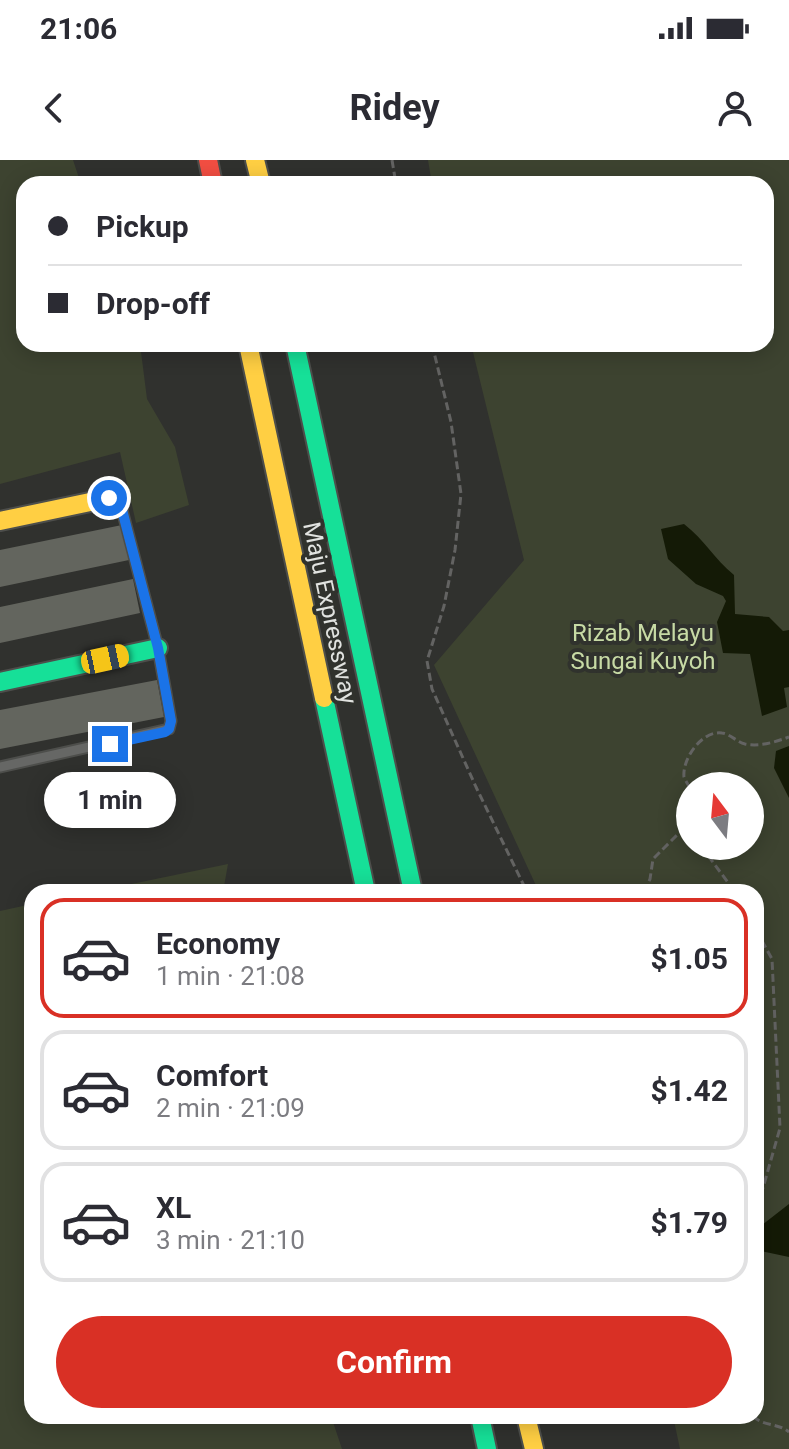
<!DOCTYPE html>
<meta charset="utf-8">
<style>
:root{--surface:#fff;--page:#f7f7f7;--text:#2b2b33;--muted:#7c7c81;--line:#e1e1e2;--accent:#d93025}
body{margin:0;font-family:Roboto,sans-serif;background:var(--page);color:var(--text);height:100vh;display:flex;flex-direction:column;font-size:30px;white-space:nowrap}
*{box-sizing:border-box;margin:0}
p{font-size:26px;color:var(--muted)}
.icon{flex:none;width:44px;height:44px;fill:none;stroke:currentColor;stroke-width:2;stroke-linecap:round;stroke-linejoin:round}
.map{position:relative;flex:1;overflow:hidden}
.details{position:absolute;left:24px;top:724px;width:740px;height:540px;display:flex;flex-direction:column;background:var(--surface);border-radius:24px;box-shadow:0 4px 20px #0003}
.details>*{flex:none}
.banner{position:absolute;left:16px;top:16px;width:758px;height:176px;border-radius:24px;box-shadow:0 4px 20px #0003;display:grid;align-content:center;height:176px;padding:0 32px;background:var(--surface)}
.needle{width:52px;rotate:344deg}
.buttons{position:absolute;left:676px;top:612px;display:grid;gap:16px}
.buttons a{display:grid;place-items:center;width:88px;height:88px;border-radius:50%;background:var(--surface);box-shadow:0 4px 20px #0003;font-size:40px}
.end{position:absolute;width:36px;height:36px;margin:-18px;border:10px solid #1a73e8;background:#fff;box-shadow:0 0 0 4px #fff}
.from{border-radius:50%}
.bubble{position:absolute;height:56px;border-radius:28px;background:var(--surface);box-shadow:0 4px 20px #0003;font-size:26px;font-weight:700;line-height:56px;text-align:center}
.car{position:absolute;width:24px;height:48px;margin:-24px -12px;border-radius:10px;box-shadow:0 0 6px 2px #0007;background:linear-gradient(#f5c518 24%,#345 0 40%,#f5c518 0 76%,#345 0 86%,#f5c518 0)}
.banner b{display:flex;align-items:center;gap:28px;height:76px;font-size:30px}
.banner b+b{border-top:2px solid var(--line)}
.banner i{width:20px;height:20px;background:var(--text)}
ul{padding:14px 0 0;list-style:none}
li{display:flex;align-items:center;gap:24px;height:120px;margin:0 16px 12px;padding:0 16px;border:4px solid var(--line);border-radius:24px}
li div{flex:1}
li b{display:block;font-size:30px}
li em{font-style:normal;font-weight:700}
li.on{border-color:var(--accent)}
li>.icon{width:72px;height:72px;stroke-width:1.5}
.button{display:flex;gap:16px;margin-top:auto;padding:16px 32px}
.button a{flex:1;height:92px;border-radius:48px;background:var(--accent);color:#fff;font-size:32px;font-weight:700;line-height:92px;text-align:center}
.status{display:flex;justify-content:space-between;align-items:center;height:56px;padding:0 40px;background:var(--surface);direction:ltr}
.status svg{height:22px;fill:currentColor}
header{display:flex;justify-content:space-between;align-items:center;height:104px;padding:0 32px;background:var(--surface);font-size:36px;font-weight:700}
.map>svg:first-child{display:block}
.green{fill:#3d4330;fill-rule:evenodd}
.water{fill:#141a06}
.building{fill:#63655e}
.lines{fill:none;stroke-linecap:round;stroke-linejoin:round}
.lane-casing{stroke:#4d4e4b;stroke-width:13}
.fast-casing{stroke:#4d4e4b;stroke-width:22}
.slow-casing{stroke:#4d4e4b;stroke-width:22}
.jam-casing{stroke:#4d4e4b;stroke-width:22}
.path{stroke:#636362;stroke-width:3;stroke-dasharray:8 4;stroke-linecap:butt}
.lane{stroke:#666765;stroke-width:9}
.fast{stroke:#16e098;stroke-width:18}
.slow{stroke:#ffcf43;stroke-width:18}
.jam{stroke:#f24e42;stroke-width:18}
.route{stroke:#1a73e8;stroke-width:10}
.labels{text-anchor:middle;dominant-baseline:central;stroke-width:8;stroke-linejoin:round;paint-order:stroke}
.street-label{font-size:24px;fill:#e1e3e0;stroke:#30322d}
.park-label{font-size:24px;fill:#c7daa5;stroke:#30322d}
</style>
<div class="status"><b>21:06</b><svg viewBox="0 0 49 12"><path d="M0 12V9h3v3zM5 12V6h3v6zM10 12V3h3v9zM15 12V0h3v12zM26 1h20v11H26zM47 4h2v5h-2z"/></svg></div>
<header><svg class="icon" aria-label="back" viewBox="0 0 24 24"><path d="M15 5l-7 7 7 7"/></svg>Ridey<svg class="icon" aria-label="person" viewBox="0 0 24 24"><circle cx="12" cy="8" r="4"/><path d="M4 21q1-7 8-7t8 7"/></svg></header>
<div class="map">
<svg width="789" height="1289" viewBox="0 0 789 1289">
<rect width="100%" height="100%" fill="#30312e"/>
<g class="green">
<path d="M0 0H73L81 24H24V184H140L147 239 175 287 189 345 136 363 120 292 0 324Z"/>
<path d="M428 0H789V1289H680L673 1256H756V732H539L434 505 524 400 471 184H766V24H432ZM690 626H750V686H690Z"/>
<path d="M228 704 223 732H93Z"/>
<path d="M32 744V1256H331L342 1289H0V751Z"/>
</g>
<g class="water">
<path d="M684 364C705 380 714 399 734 415L735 454 769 457 783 471 789 470V527L784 528 787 547 762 556 750 494 723 493 717 462 726 441 723 436 696 424 668 399 661 369Z"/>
<path d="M789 586V638L774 608 776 591Z"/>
<path d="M789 1044V1097L756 1090 757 1069Z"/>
</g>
<g class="building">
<path d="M122 365 129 400 0 427V390Z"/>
<path d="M133 419 140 453 0 483V447Z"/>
<path d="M157 520 164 557 0 589V550Z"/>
</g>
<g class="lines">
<g class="lane-casing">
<path id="lane" d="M0 607 169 569 171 561 158 488 121 346 118 341 111 338"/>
</g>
<g class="fast-casing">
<g id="fast">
<path d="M295 184 413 732"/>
<path d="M0 522 158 488"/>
<path d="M324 538 366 732"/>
<path d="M480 1256 487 1289"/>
</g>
</g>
<g class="slow-casing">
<g id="slow">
<path d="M255 0 261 24"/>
<path d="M248 184 324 538"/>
<path d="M0 361 109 338"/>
<path d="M526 1256 534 1289"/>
</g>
</g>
<g class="jam-casing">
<path id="jam" d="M208 0 213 24"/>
</g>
<g class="path">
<path d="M392 0 396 24"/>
<path d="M432 184 451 262 461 334 455 390 444 446 427 501 432 529 476 627 527 732"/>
<path d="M690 628C690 628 684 618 684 617 682 599 702 570 722 573 730 574 737 582 745 584 760 587 775 582 789 577"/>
<path d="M701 686 735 732"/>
<path d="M644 732 650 719 653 699 690 662"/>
<path d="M756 770 772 799 780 968 763 1028 756 1035"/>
<path d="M753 1256C762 1266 778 1263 789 1272"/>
</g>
<use href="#lane" class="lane"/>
<use href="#fast" class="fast"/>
<use href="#slow" class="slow"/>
<use href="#jam" class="jam"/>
</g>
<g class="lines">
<path class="route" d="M109 338 118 341 121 346 158 488 171 561 169 569 165 572 110 584"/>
</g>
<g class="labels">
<g class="street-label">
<text transform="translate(330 453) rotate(78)">Maju Expressway</text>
</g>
<g class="park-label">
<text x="643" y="473">Rizab Melayu<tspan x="643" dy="28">Sungai Kuyoh</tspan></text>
</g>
</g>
</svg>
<div class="buttons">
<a><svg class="needle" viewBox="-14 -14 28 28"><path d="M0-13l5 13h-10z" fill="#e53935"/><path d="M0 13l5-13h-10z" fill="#7c7c81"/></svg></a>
</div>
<i class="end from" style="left:109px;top:338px"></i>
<i class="end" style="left:110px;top:584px"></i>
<div class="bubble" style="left:44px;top:612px;width:132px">1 min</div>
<i class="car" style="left:105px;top:499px;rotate:78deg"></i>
<div class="banner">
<b><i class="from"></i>Pickup</b>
<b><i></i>Drop-off</b>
</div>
<section class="details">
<ul>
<li class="on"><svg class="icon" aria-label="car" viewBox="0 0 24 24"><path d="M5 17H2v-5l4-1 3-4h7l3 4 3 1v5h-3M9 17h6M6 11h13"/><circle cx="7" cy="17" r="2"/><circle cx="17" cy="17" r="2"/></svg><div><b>Economy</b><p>1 min · 21:08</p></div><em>$1.05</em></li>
<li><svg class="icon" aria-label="car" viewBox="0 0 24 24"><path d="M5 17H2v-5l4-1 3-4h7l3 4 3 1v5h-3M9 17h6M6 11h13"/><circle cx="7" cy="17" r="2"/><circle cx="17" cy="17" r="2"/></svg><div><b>Comfort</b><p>2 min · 21:09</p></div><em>$1.42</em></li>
<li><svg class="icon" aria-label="car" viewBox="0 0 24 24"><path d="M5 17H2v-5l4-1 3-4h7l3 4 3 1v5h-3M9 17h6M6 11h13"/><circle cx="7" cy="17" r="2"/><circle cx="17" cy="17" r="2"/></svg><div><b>XL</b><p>3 min · 21:10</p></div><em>$1.79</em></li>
</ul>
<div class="button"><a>Confirm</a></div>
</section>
</div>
